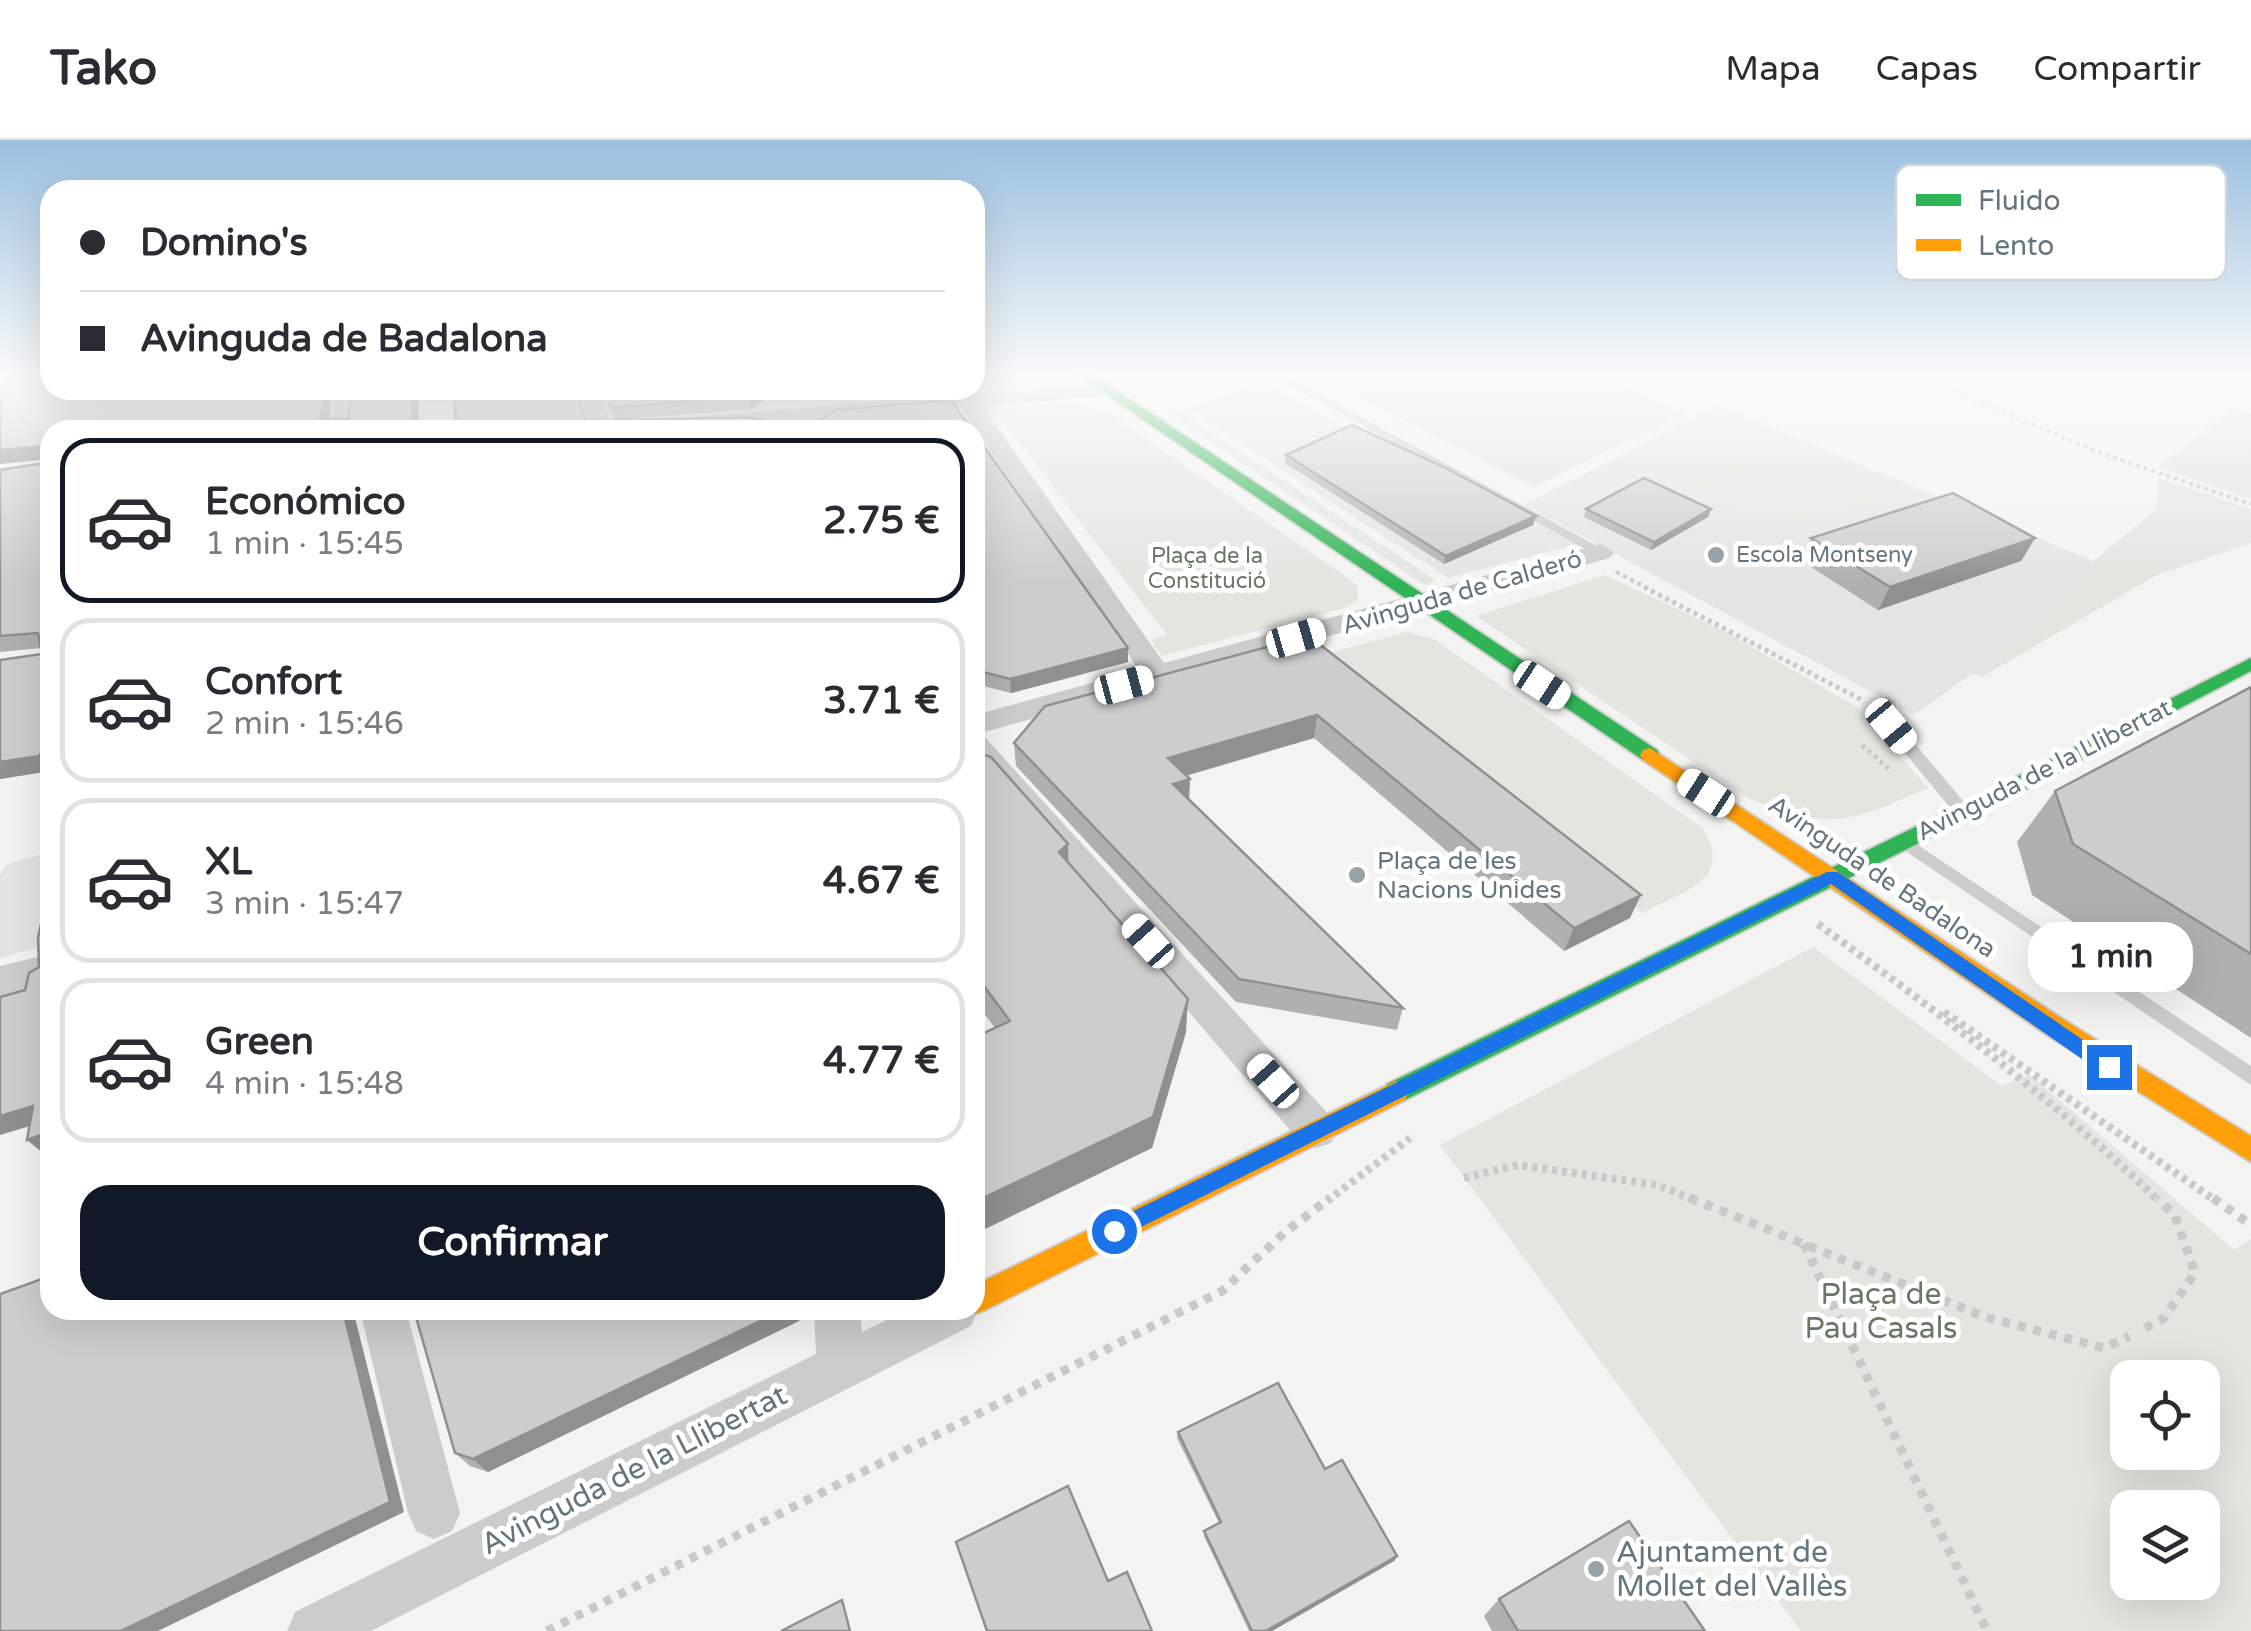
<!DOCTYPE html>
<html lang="es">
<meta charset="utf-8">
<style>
:root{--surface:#fff;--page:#f7f7f7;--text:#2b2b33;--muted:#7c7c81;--line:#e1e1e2;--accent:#111827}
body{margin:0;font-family:"Varela Round",sans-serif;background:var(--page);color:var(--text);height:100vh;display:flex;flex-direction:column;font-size:38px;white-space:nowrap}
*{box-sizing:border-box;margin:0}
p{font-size:32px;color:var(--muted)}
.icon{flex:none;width:55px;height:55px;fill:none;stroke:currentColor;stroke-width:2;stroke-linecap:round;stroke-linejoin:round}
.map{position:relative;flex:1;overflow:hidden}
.panel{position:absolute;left:40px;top:280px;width:945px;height:900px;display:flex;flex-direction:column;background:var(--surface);border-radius:30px;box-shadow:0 10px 40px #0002}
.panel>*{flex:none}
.guide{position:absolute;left:40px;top:40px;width:945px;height:220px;border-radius:30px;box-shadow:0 10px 40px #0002;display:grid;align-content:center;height:220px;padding:0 40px;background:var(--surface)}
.tools{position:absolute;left:2110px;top:1220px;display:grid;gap:20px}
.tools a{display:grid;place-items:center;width:110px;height:110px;border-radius:20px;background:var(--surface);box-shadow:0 10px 40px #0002;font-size:50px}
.end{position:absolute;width:45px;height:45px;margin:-22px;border:12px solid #1a73e8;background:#fff;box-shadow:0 0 0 5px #fff}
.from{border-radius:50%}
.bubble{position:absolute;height:70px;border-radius:30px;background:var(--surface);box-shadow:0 10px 40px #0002;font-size:32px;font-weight:700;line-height:70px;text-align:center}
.car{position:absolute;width:30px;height:60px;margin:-30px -15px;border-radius:12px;box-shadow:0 0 8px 2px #0007;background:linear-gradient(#fff 24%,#345 0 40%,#fff 0 76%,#345 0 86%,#fff 0)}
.guide b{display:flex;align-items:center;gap:35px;height:95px;font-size:38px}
.guide b+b{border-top:2px solid var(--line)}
.guide i{width:25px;height:25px;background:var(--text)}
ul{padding:18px 0 0;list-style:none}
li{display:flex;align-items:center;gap:30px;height:165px;margin:0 20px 15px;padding:0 20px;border:5px solid var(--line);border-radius:30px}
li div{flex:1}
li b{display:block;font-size:38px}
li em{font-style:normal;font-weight:700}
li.selected{border-color:var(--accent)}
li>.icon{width:90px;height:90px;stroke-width:1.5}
.primary-button{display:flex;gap:20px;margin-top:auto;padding:20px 40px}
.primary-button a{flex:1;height:115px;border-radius:30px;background:var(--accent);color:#fff;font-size:40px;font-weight:700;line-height:115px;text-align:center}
header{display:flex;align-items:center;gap:60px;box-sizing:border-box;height:140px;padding:0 50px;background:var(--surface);border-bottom:2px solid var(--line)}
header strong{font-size:48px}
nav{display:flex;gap:55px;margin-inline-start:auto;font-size:35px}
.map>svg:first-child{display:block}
.built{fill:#e3e4e4}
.green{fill:#e2e6df;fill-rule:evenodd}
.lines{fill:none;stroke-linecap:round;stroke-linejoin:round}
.fast-casing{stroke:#cfcfcf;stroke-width:4}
.slow-casing{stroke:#cfcfcf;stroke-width:4}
.path-far3{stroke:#c8c9c9;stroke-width:4;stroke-dasharray:4 4;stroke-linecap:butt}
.path-far2{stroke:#c8c9c9;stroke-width:5;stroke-dasharray:4 4;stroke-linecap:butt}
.path-far1{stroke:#c8c9c9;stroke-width:8;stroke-dasharray:5 5;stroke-linecap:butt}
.path{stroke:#c8c9c9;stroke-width:9;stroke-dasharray:8 8;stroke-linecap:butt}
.lane{fill:#cbcccc;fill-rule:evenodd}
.street{fill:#cbcccc;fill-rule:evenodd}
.fast{fill:#30b455;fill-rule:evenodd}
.slow{fill:#ff9f0a;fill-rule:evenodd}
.wall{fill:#afb1b0}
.shaded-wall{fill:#8f9090}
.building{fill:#cccecd;stroke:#8f9090;stroke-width:2.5}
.route{fill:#1a73e8}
.poi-dot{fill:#96a1a8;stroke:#fff;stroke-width:4}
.labels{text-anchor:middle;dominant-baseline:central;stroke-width:10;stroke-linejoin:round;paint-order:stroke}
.far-poi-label{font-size:22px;fill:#647580;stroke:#fff;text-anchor:start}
.far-park-label{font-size:22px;fill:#687863;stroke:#fff}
.street-label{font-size:25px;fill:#647580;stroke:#fff}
.poi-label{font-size:25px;fill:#647580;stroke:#fff;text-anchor:start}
.near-park-label{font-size:30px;fill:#687863;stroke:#fff}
.near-street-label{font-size:30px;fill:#647580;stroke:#fff}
.near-poi-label{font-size:30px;fill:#647580;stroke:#fff;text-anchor:start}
.key{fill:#fff;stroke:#d0d6d9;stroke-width:2.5}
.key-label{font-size:28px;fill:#647580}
</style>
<header>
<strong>Tako</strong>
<nav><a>Mapa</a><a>Capas</a><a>Compartir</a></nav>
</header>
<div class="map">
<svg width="2251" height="1491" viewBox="0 0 2251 1491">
<rect width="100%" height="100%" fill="#f3f3f1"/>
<g class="built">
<path d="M1262 241 1353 292 1578 404 1448 438 1188 269Z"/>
<path d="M1718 265 2093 421 2033 490 1914 575 1524 365Z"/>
<path d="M50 712V804L0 818V735L7 724Z"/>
</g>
<g class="green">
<path d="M975 234H1056V241L975 249Z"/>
<path d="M1314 234H1594L1685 274 1534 347Z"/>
<path d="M1069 262 1109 273 1348 438 1358 447V460L1344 468 1161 516 1151 500 1167 495 1000 278 990 279 982 269Z"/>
<path d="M2235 267 2251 275V359L2158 327Z"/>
<path d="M1179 271 1435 440 1425 445 1169 274Z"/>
<path d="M1757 292 1797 315 1723 336 1684 312Z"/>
<path d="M1673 308 1727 342 1691 352 1638 317Z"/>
<path d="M1818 322 1879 358 1768 390 1709 352Z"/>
<path d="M2158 338 2251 369V403L2157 435 1982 537 1973 533 2033 490 2093 421 2157 369Z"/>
<path d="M1605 435 1726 492 1857 567 1928 648C1847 684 1831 691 1746 657L1476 476Z"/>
<path d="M1407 492 1434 499 1701 687C1737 740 1682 752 1642 773L1321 515Z"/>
<path d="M1813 807 2002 946 2029 934 2234 1110 2251 1099V1491H1801L1440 1005ZM2128 1238H2202V1312H2128ZM2128 1368H2202V1442H2128Z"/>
</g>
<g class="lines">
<g class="fast-casing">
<g id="fast">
<path d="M1076 234H1092L1657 610 1660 615 1657 620H1643Z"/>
<path d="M2251 518V531L1993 666 1405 960 1396 963 1387 960 1383 952 1387 944 1979 656Z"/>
</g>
</g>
<g class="slow-casing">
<g id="slow">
<path d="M1650 608 2061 878 2251 996V1022L2043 892 1643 620 1640 615 1643 610Z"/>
<path d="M1396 941 1405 944 1409 952 1405 960 985 1170 975 1174 965 1170H975V1145Z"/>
</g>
</g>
<g class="path-far3">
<path d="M1914 234 2100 313 2251 364"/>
<path d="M1616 432 1649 449"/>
</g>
<g class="path-far2">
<path d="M1644 447 1862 560"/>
<path d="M1862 605 1890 630"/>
</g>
<g class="path-far1">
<path d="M1818 784C1936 871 2053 959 2159 1061"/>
<path d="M1944 872 2216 1061"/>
<path d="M1464 1038 1518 1025 1657 1045 1697 1061"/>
<path d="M1327 1061 1410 998"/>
</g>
<g class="path">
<path d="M1690 1058 1985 1177 2104 1208 2129 1196"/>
<path d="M2213 1058 2251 1085"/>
<path d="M1804 1104 1987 1491"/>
<path d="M2145 1188 2163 1179 2195 1133 2175 1076 2157 1058"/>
<path d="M547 1491 1222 1151 1284 1093 1330 1058"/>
</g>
<g class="lane">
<path d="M1269 234H1282L1608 412 1601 416 1596 415Z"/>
<path d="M1887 556 1895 561 1899 585 1969 668 1971 672 1969 676H1957L1886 590 1879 561Z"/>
<path d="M1904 696 2251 926V945L1898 706 1896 702 1898 698Z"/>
</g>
<g class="street">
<path d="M1106 243 1114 245V255L983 267 1164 523 1601 404 1614 412 1610 418 981 593 1331 977 1337 990 1331 1003 1316 1008 1301 1003 975 622V575L1139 530 961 268 700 290H590L579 250H601L611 284Z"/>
<path d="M336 250H358L352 290H330Z"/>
<path d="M50 814V842L0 856V826Z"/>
<path d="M975 1163 978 1170 971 1186 371 1491H287L295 1472 816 1214 814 1170H860L862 1192 907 1170H975Z"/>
<path d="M360 1170H406L460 1373 452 1391 434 1399 416 1391 408 1373Z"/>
</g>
<use href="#fast" class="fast"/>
<use href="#slow" class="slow"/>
</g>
<g class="wall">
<path d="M50 250H333L329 279H348L419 250 418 290H50V631L0 639V520L42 514 41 508 0 512V330L44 323Z"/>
<path d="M604 250H767L768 258 751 269 614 280Z"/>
<path d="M873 250H938L939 253 874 258Z"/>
<path d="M975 294 1128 508V522L1011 553 975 544Z"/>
<path d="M1286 315 1533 385 1444 424 1285 323Z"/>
<path d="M1586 369H1711L1708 377 1651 410 1584 377Z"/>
<path d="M1811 398H2035L2021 421 1878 470 1800 420Z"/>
<path d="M1309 496 1630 778 1564 811 1314 598 1186 636 1189 661 1403 868 1397 890 1236 862 1016 626 1014 603Z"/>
<path d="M2251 547V898L2032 755 2017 702 2055 651Z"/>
<path d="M975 612 1068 704V723L1186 892 1152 1008 995 888 975 861Z"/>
<path d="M414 1170H804L799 1181 488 1332 470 1326 455 1313Z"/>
<path d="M1178 1292 1325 1329 1397 1416 1394 1421 1272 1491H1249L1204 1396V1391L1219 1383 1177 1298Z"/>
<path d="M1499 1459 1705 1491H1492L1484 1476Z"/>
</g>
<g class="shaded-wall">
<path d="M325 250H333L328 290 320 279Z"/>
<path d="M413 250H419L418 290H411Z"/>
<path d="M758 250H767L768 258 751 269 748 256Z"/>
<path d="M40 306 50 319 0 324V310Z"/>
<path d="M1711 369 1708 377 1651 410 1654 402Z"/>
<path d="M1536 376 1533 385 1444 424 1446 416Z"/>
<path d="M2035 398 2021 421 1878 470 1890 447Z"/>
<path d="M1128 508V522L1011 553 1010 539Z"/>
<path d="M1317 575 1314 598 1167 641 1168 618Z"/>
<path d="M50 598V631L0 639V622Z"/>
<path d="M1190 639 1189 663 1173 644Z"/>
<path d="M1068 704 1069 738 1059 712Z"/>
<path d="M1641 755 1630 778 1564 811 1574 788Z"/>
<path d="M1188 859 1186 892 1152 1008 975 1094V1062Z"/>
<path d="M33 966 50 980 0 995V976Z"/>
<path d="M50 992V1012L44 1014 27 1000Z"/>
<path d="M343 1170H353L404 1372 158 1491H121Z"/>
<path d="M783 1170H804L799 1181 488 1332 473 1319Z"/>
<path d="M1397 1416 1394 1421 1272 1491H1266Z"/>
</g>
<g class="building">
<path d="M15 234H50V250H325L320 279H348L352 250H413L411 290H50V598L39 616 0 622V520L42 514 38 493 0 496V330L44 323 40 306 0 310V251Z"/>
<path d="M453 250H575L586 281 750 277 787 288 788 290H457Z"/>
<path d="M604 250H758L748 256 610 268Z"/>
<path d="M951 260 972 290H804L836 270Z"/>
<path d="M1352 285 1442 326 1536 376 1446 416 1286 315Z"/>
<path d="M975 294 1128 508 1010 539 975 530Z"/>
<path d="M1644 338 1711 369 1654 402 1586 369Z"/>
<path d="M1953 353 2035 398 1890 447 1811 398Z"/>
<path d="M1309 496 1641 755 1574 788 1317 575 1168 618 1190 639 1173 644 1403 868 1239 839 1014 603 1045 566Z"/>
<path d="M2251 547V814L2073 704 2055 651Z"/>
<path d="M975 612 991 617 1068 704 1059 712 1188 859 1153 977 975 1062V897L1010 881 975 834Z"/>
<path d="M50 746V992L27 1000 33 966 0 976V857L25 850 29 833 39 827 38 797Z"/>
<path d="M50 1136V1170H343L390 1362 121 1491H0V1154Z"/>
<path d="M414 1170H783L473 1319 455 1313Z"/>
<path d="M1278 1243 1325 1329 1342 1320 1397 1416 1266 1491H1252L1204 1391 1221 1382 1178 1292Z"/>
<path d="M1068 1346 1108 1441 1127 1432 1152 1491H987L956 1402Z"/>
<path d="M1629 1381 1705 1491H1518L1499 1459Z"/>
<path d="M842 1460 850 1491H781Z"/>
</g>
<linearGradient id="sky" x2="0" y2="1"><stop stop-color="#9bc0e0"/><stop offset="0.53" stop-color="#fafaf9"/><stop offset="1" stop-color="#fafaf9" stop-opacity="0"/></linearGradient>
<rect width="2251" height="443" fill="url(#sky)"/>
<path class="route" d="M1827 732H1838L2115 922V933H2102L1831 744 1121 1097H1107V1084Z"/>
<g class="poi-dot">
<circle cx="1716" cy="415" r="10"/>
<circle cx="1357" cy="735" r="10"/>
<circle cx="1596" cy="1429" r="10"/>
</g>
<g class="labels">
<g class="far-poi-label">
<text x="1736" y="415">Escola Montseny</text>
</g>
<g class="far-park-label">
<text x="1207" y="416">Plaça de la<tspan x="1207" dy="25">Constitució</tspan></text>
</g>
<g class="street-label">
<text transform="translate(1462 452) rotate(-16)">Avinguda de Calderó</text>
<text transform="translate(2044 630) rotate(-27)">Avinguda de la Llibertat</text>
<text transform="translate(1882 737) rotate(34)">Avinguda de Badalona</text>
</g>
<g class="poi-label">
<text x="1377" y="721">Plaça de les<tspan x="1377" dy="29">Nacions Unides</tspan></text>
</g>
<g class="near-park-label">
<text x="1881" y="1154">Plaça de<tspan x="1881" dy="34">Pau Casals</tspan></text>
</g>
<g class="near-street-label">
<text transform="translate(634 1330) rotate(-27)">Avinguda de la Llibertat</text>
</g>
<g class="near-poi-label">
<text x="1616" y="1412">Ajuntament de<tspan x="1616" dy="34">Mollet del Vallès</tspan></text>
</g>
</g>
<rect x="1896" y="25" width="330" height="115" rx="15" class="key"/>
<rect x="1916" y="54" width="45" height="12" fill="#30b455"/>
<rect x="1916" y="99" width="45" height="12" fill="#ff9f0a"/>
<g class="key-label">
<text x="1978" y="70">Fluido</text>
<text x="1978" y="115">Lento</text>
</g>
</svg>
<div class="tools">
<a><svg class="icon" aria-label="locate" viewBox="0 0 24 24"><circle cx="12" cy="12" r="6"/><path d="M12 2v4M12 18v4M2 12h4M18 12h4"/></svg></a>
<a><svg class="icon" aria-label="layers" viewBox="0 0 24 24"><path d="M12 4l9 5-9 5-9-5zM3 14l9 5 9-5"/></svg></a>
</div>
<i class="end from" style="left:1114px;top:1091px"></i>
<i class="end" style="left:2109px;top:927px"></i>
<div class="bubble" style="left:2028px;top:782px;width:165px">1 min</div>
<i class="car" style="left:1296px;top:498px;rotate:74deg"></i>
<i class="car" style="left:1124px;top:545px;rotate:75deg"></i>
<i class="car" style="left:1542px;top:545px;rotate:123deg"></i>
<i class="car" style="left:1891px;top:586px;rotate:140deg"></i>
<i class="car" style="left:1706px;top:653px;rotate:303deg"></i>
<i class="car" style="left:1148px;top:801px;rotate:318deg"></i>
<i class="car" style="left:1273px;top:941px;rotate:318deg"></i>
<div class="guide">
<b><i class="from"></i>Domino's</b>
<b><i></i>Avinguda de Badalona</b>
</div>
<section class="panel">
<ul>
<li class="selected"><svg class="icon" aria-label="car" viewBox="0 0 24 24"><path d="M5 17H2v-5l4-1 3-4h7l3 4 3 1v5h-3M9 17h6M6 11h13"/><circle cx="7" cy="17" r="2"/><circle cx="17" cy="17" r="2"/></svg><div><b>Económico</b><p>1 min · 15:45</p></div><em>2.75 €</em></li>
<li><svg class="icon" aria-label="car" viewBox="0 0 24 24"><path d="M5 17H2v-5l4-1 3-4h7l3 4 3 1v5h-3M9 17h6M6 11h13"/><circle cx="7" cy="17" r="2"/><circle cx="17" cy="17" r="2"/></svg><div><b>Confort</b><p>2 min · 15:46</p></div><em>3.71 €</em></li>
<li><svg class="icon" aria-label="car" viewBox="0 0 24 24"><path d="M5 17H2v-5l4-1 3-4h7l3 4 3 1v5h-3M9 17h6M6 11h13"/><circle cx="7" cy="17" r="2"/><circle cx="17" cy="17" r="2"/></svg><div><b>XL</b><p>3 min · 15:47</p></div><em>4.67 €</em></li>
<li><svg class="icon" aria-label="car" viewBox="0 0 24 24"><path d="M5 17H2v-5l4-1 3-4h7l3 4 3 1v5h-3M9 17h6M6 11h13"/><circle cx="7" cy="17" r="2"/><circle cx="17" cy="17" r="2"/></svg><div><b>Green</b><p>4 min · 15:48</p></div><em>4.77 €</em></li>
</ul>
<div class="primary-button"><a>Confirmar</a></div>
</section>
</div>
